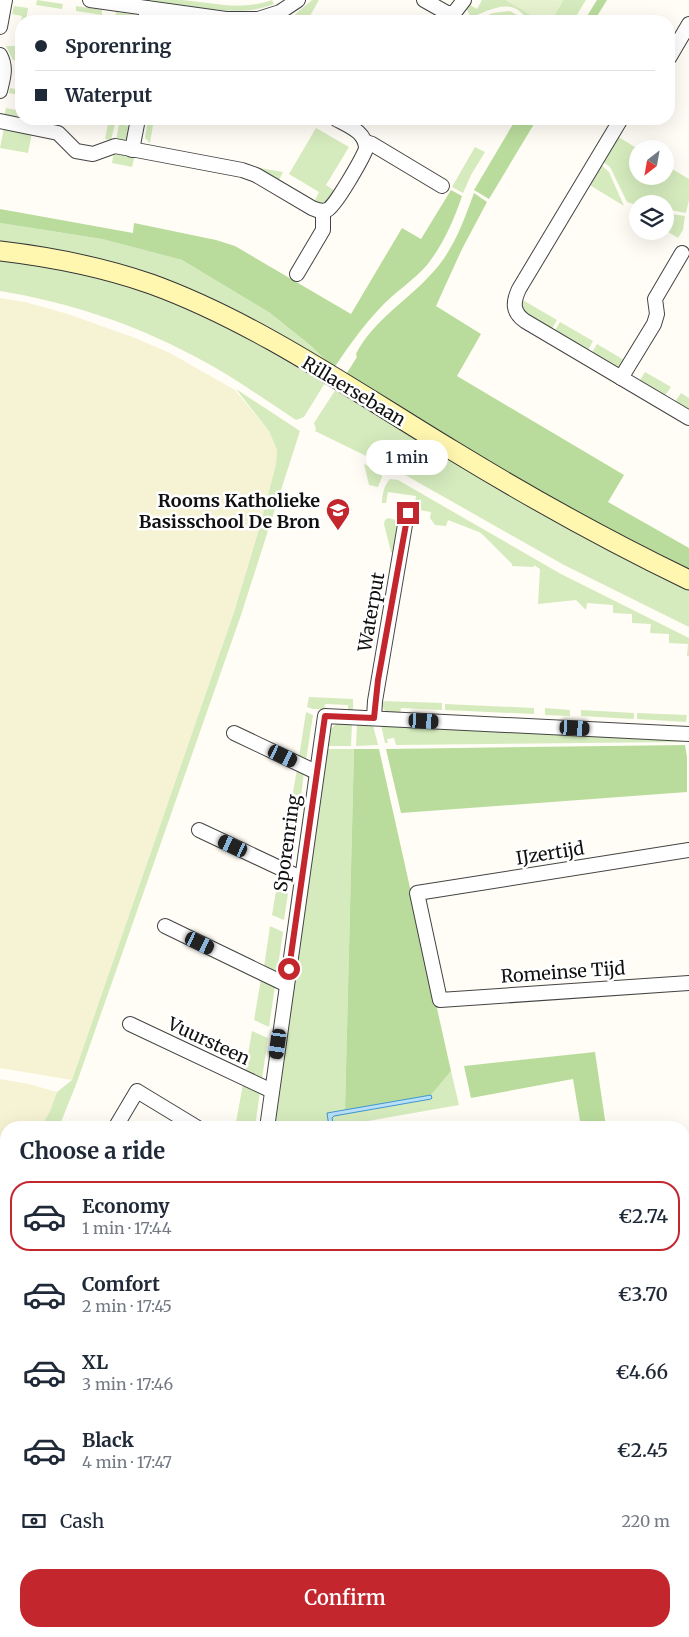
<!DOCTYPE html>
<meta charset="utf-8">
<style>
:root{--surface:#fff;--page:#f6f6f7;--text:#1f2937;--muted:#747a83;--line:#e0e1e3;--accent:#c4262e}
body{margin:0;font-family:Merriweather,serif;background:var(--page);color:var(--text);height:100vh;display:flex;flex-direction:column;font-size:19px;white-space:nowrap}
*{box-sizing:border-box;margin:0}
p{font-size:16px;color:var(--muted)}
.icon{flex:none;width:28px;height:28px;fill:none;stroke:currentColor;stroke-width:2;stroke-linecap:round;stroke-linejoin:round}
.map{position:relative;flex:1;overflow:hidden}
.panel{position:absolute;left:0px;top:1121px;width:690px;height:516px;display:flex;flex-direction:column;background:var(--surface);border-radius:20px 20px 0 0;box-shadow:0 5px 20px #0002}
.panel>*{flex:none}
.banner{position:absolute;left:15px;top:15px;width:660px;height:110px;border-radius:20px;box-shadow:0 5px 20px #0002;display:grid;align-content:center;height:110px;padding:0 20px;background:var(--surface)}
.needle{width:32px;rotate:211deg}
.buttons{position:absolute;left:629px;top:140px;display:grid;gap:10px}
.buttons a{display:grid;place-items:center;width:45px;height:45px;border-radius:50%;background:var(--surface);box-shadow:0 5px 20px #0002;font-size:25px}
.end{position:absolute;width:22px;height:22px;margin:-11px;border:6px solid #c4262e;background:#fff;box-shadow:0 0 0 2px #fff}
.from{border-radius:50%}
.bubble{position:absolute;height:35px;border-radius:18px;background:var(--surface);box-shadow:0 5px 20px #0002;font-size:16px;font-weight:600;line-height:35px;text-align:center}
.car{position:absolute;width:15px;height:30px;margin:-15px -8px;border-radius:6px;box-shadow:0 0 4px 1px #0007;background:linear-gradient(#222 24%,#8ab4d8 0 40%,#222 0 76%,#8ab4d8 0 86%,#222 0)}
.banner b{display:flex;align-items:center;gap:18px;height:48px;font-size:19px}
.banner b+b{border-top:1px solid var(--line)}
.banner i{width:12px;height:12px;background:var(--text)}
ul{padding:0;list-style:none}
li{display:flex;align-items:center;gap:15px;height:70px;margin:0 10px 8px;padding:0 10px;border:2px solid transparent;border-radius:20px}
li div{flex:1}
li b{display:block;font-size:19px}
li em{font-style:normal;font-weight:600}
li.active{border-color:var(--accent)}
li>.icon{width:45px;height:45px;stroke-width:1.5}
h2{padding:0 20px;font-size:22px;line-height:60px}
.pay{display:flex;align-items:center;gap:12px;height:55px;padding:0 20px;font-size:19px}
.pay p{margin-inline-start:auto}
.primary-button{display:flex;gap:10px;margin-top:auto;padding:10px 20px}
.primary-button a{flex:1;height:58px;border-radius:20px;background:var(--accent);color:#fff;font-size:20px;font-weight:600;line-height:58px;text-align:center}
.map>svg:first-child{display:block}
.farmland{fill:#f6f3d4}
.green{fill:#d5ebbd}
.forest{fill:#b9dc9c}
.pitch{fill:#e6f2cf}
.water{fill:#b9e0f7;stroke:#3f96cf}
.lines{fill:none;stroke-linecap:round;stroke-linejoin:round}
.street-casing{stroke:#444;stroke-width:16}
.secondary-casing{stroke:#333;stroke-width:21}
.street{stroke:#fff;stroke-width:14}
.secondary{stroke:#fff6b0;stroke-width:19}
.route{stroke:#c4262e;stroke-width:6}
.labels{text-anchor:middle;dominant-baseline:central;stroke-width:5;stroke-linejoin:round;paint-order:stroke}
.street-label{font-size:18px;fill:#111;stroke:#fff}
.poi-label{font-size:18px;font-weight:bold;fill:#111;stroke:#fff;text-anchor:end}
</style>
<div class="map">
<svg width="689" height="1637" viewBox="0 0 689 1637">
<rect width="100%" height="100%" fill="#fffdf5"/>
<g class="farmland">
<path d="M0 298 25 302 68 314 135 338 170 353 235 390 269 431 277 450 276 464 260 526 234 612 72 1080 0 1068Z"/>
<path d="M0 1079 29 1084 57 1092 50 1111 41 1127 6 1128V1165L0 1169Z"/>
</g>
<g class="green">
<path d="M37 0 63 4 62 9 36 5Z"/>
<path d="M151 0C161 0 172 0 182 0 216 3 239 11 272 0L274 4C245 16 212 9 181 5 171 4 159 3 151 0Z"/>
<path d="M312 0H319L307 21H294L292 17Z"/>
<path d="M482 0H506L542 21H530C526 18 522 13 518 10 505 1 484 12 471 18L466 7 468 4 477 9Z"/>
<path d="M563 0H586L573 21H551Z"/>
<path d="M14 6 28 8 26 21H21V45L18 61 13 60 6 46H16L22 16 12 14Z"/>
<path d="M76 6 102 10V15L76 11Z"/>
<path d="M510 11 517 15 523 21H473L493 13Z"/>
<path d="M116 12 138 15 137 20 115 17Z"/>
<path d="M21 83V98L17 120 4 117 6 108 16 110 19 95 9 93 10 88 20 90Z"/>
<path d="M109 119H116L111 140 105 139Z"/>
<path d="M148 119H154L150 143 145 138Z"/>
<path d="M119 124 130 126 128 143 116 141Z"/>
<path d="M4 128 32 133 28 153 0 148Z"/>
<path d="M316 128 349 147 326 185 335 191C328 200 327 207 314 202L319 192 289 174Z"/>
<path d="M617 136 638 149V176H665V165L689 179V200L686 213 665 209V204H638L636 205 627 202 610 167 602 161Z"/>
<path d="M475 147 485 152 471 175 463 193 452 187Z"/>
<path d="M114 151 135 155 132 167 112 163Z"/>
<path d="M600 164 609 172 624 206 588 184Z"/>
<path d="M254 167 283 172 278 182 254 168Z"/>
<path d="M665 213 685 216 683 230 678 238 665 230Z"/>
<path d="M0 223 102 239 182 260 270 313 310 345 334 368 273 332 0 242Z"/>
<path d="M0 259 73 271 142 290 206 316 268 349 325 383 304 417 296 420C262 398 228 373 192 355 132 323 67 302 0 291Z"/>
<path d="M521 299 557 320 551 330C536 321 522 318 521 299Z"/>
<path d="M560 322 593 341 587 352 554 332Z"/>
<path d="M597 344 624 360 618 370 591 354Z"/>
<path d="M645 372 671 387 664 397 639 382Z"/>
<path d="M236 389 300 431 241 615 77 1082 59 1127H41L50 1111 57 1092 72 1080 234 612 260 526 276 464 277 450 269 431Z"/>
<path d="M336 389 501 490 689 589V627L564 565 407 476 315 431 316 429 314 423Z"/>
<path d="M681 393 689 398V412L674 403Z"/>
<path d="M364 464 381 473 382 477 378 487 369 485Z"/>
<path d="M390 479 398 480 561 574 689 638V656H687L688 644 669 643V634L650 633 651 624 632 623V614L613 613V605L587 603 586 610 576 600 538 604 540 569 534 565V567L512 566V564L482 534 479 532 448 520 446 526 435 525 430 518 431 512 414 509 416 496 388 492 386 503H382C382 495 384 485 390 479Z"/>
<path d="M388 518 396 520 399 523 394 554 391 552 384 524 385 520Z"/>
<path d="M309 697 353 699V711H348V705L325 704 324 709H313L307 707Z"/>
<path d="M381 701 442 703V710L401 708 400 714C390 713 382 713 381 701Z"/>
<path d="M445 704 534 708V714L445 710Z"/>
<path d="M545 708 570 710V716L545 715Z"/>
<path d="M581 710 634 713V719L581 716Z"/>
<path d="M306 712 313 715 306 760 299 757Z"/>
<path d="M637 713 687 715 686 722 637 719Z"/>
<path d="M339 723 352 724 351 746H327C329 736 328 727 339 723Z"/>
<path d="M357 724 373 725 378 745 356 746Z"/>
<path d="M381 725 680 740 682 742 396 745 394 738 387 739 388 743H385Z"/>
<path d="M326 749H354L345 1110 431 1095 451 1071 459 1105 345 1125V1127L273 1128Z"/>
<path d="M297 769 304 772 299 815 290 810Z"/>
<path d="M287 822 297 826 291 866 281 862Z"/>
<path d="M279 873 290 880 284 920 272 915Z"/>
<path d="M270 926 283 932 277 973 264 967Z"/>
<path d="M261 979 275 986 269 1027 254 1020Z"/>
<path d="M252 1031 268 1038 262 1079 245 1072Z"/>
<path d="M243 1084 260 1092 255 1127 235 1128Z"/>
<path d="M6 1165V1183L0 1187V1169Z"/>
<path d="M0 1371H6V1411L0 1409Z"/>
<path d="M6 1491V1631H140V1637H0V1518L2 1517Z"/>
</g>
<g class="forest">
<path d="M597 0H607L594 21H584Z"/>
<path d="M516 119H537L489 199 474 190Z"/>
<path d="M451 190 462 196C454 220 443 245 427 265 413 281 395 292 381 307 363 326 348 347 334 368L310 345 270 313 182 260 102 239 0 223V209L133 233 134 223 216 240 235 246 351 314 402 228 421 239Z"/>
<path d="M474 193 487 202 462 249 436 306 481 334 457 376 624 475 608 502 689 548V570L655 554 532 488 345 376 357 357 356 354C374 319 409 300 434 271 454 249 464 220 474 193Z"/>
<path d="M685 745 687 757V792L401 813 386 749Z"/>
<path d="M354 749H379L451 1071 431 1095 345 1110Z"/>
<path d="M595 1052 606 1127H581L573 1079 471 1098 464 1066Z"/>
<path d="M6 1335V1371H0V1337Z"/>
<path d="M689 1355V1637H140V1631H684V1356Z"/>
</g>
<path class="pitch" d="M506 0H563L551 21H542Z"/>
<g class="water">
<path d="M431 1095 432 1098 431 1099 334 1116 332 1118 334 1127H329L327 1113Z"/>
<path d="M0 1409 6 1411V1491L2 1517 0 1518Z"/>
</g>
<g class="lines">
<g class="street-casing">
<g id="street">
<path d="M90 0 226 19H258L280 12 298 0"/>
<path d="M424 0 447 13H454L464 0"/>
<path d="M145 21 147 8"/>
<path d="M0 27 5 0"/>
<path d="M0 55C7 68 3 78 0 91"/>
<path d="M669 58 689 24"/>
<path d="M621 119 519 289C513 302 512 312 525 321L689 418"/>
<path d="M0 121 58 133 76 151 93 154 115 146 242 170 256 175 312 208C317 210 321 212 327 210 335 207 362 159 366 149 366 132 349 126 336 119"/>
<path d="M366 142 372 144 442 186"/>
<path d="M132 150 138 119"/>
<path d="M297 274 323 230V211"/>
<path d="M621 378 654 324 657 314 655 299 682 253"/>
<path d="M374 718 375 701 407 513"/>
<path d="M234 733 316 772"/>
<path d="M199 830 301 878"/>
<path d="M689 850 417 893 440 1000 689 983"/>
<path d="M165 926 287 985"/>
<path d="M130 1024 272 1091"/>
<path d="M115 1128 137 1091 198 1128"/>
<path d="M267 1128 325 716 689 734"/>
<path d="M684 1146 689 1145"/>
<path d="M0 1330 6 1328"/>
</g>
</g>
<g class="secondary-casing">
<path id="secondary" d="M0 251C51 257 102 267 151 284 256 322 356 392 452 450 529 497 608 541 689 580"/>
</g>
<use href="#street" class="street"/>
<use href="#secondary" class="secondary"/>
</g>
<g class="lines">
<path class="route" d="M289 969 325 716 374 718 378 680 408 513"/>
</g>
<defs>
<g id="school-pin" transform="scale(1.25)"><path d="M0 17L-7.5 6A9.5 9.5 0 1 1 7.5 6Z" fill="#c4262e" stroke="#fff"/><path d="M0-5L7-2L0 1L-7-2ZM-4 1L0 2.5L4 1V4Q0 6-4 4Z" fill="#fff"/></g>
</defs>
<g fill-rule="evenodd">
<use href="#school-pin" x="338" y="510"/>
</g>
<g class="labels">
<g class="street-label">
<text transform="translate(354 391) rotate(31)">Rillaersebaan</text>
<text transform="translate(371 612) rotate(-80)">Waterput</text>
<text transform="translate(287 843) rotate(-82)">Sporenring</text>
<text transform="translate(550 853) rotate(-9)">IJzertijd</text>
<text transform="translate(563 972) rotate(-4)">Romeinse Tijd</text>
<text transform="translate(209 1041) rotate(25)">Vuursteen</text>
</g>
<g class="poi-label">
<text x="320" y="500">Rooms Katholieke<tspan x="320" dy="21">Basisschool De Bron</tspan></text>
</g>
</g>
</svg>
<div class="buttons">
<a><svg class="needle" viewBox="-14 -14 28 28"><path d="M0-13l5 13h-10z" fill="#e53935"/><path d="M0 13l5-13h-10z" fill="#747a83"/></svg></a>
<a><svg class="icon" aria-label="layers" viewBox="0 0 24 24"><path d="M12 4l9 5-9 5-9-5zM3 14l9 5 9-5"/></svg></a>
</div>
<i class="end from" style="left:289px;top:969px"></i>
<i class="end" style="left:408px;top:513px"></i>
<div class="bubble" style="left:366px;top:440px;width:82px">1 min</div>
<i class="car" style="left:424px;top:721px;rotate:93deg"></i>
<i class="car" style="left:575px;top:728px;rotate:93deg"></i>
<i class="car" style="left:283px;top:756px;rotate:116deg"></i>
<i class="car" style="left:233px;top:846px;rotate:295deg"></i>
<i class="car" style="left:200px;top:943px;rotate:116deg"></i>
<i class="car" style="left:278px;top:1044px;rotate:188deg"></i>
<div class="banner">
<b><i class="from"></i>Sporenring</b>
<b><i></i>Waterput</b>
</div>
<section class="panel">
<h2>Choose a ride</h2>
<ul>
<li class="active"><svg class="icon" aria-label="car" viewBox="0 0 24 24"><path d="M5 17H2v-5l4-1 3-4h7l3 4 3 1v5h-3M9 17h6M6 11h13"/><circle cx="7" cy="17" r="2"/><circle cx="17" cy="17" r="2"/></svg><div><b>Economy</b><p>1 min · 17:44</p></div><em>€2.74</em></li>
<li><svg class="icon" aria-label="car" viewBox="0 0 24 24"><path d="M5 17H2v-5l4-1 3-4h7l3 4 3 1v5h-3M9 17h6M6 11h13"/><circle cx="7" cy="17" r="2"/><circle cx="17" cy="17" r="2"/></svg><div><b>Comfort</b><p>2 min · 17:45</p></div><em>€3.70</em></li>
<li><svg class="icon" aria-label="car" viewBox="0 0 24 24"><path d="M5 17H2v-5l4-1 3-4h7l3 4 3 1v5h-3M9 17h6M6 11h13"/><circle cx="7" cy="17" r="2"/><circle cx="17" cy="17" r="2"/></svg><div><b>XL</b><p>3 min · 17:46</p></div><em>€4.66</em></li>
<li><svg class="icon" aria-label="car" viewBox="0 0 24 24"><path d="M5 17H2v-5l4-1 3-4h7l3 4 3 1v5h-3M9 17h6M6 11h13"/><circle cx="7" cy="17" r="2"/><circle cx="17" cy="17" r="2"/></svg><div><b>Black</b><p>4 min · 17:47</p></div><em>€2.45</em></li>
</ul>
<div class="pay"><svg class="icon" aria-label="cash" viewBox="0 0 24 24"><path d="M3 7h18v10H3z"/><circle cx="12" cy="12" r="2"/></svg>Cash<p>220 m</p></div>
<div class="primary-button"><a>Confirm</a></div>
</section>
</div>
